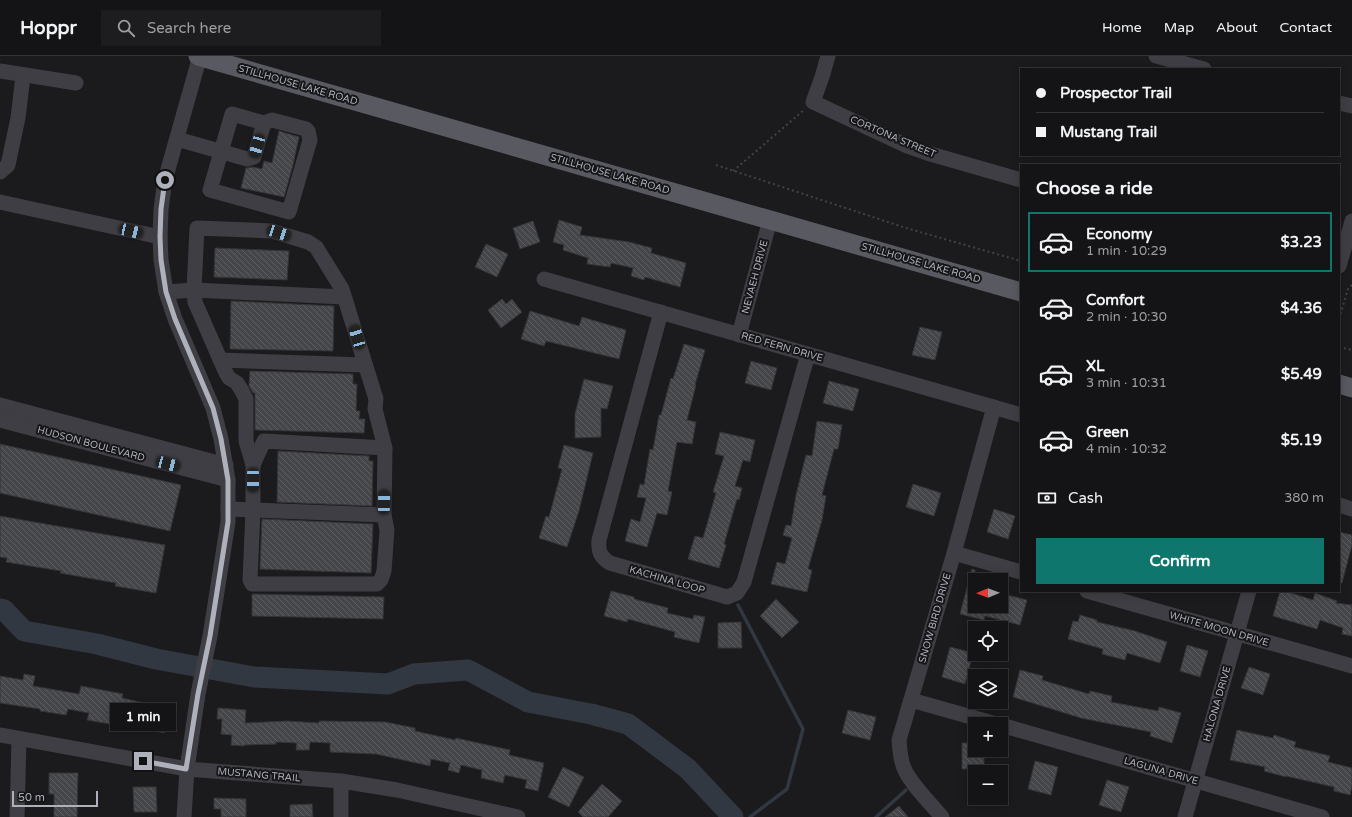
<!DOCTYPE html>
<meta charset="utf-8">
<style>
:root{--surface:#141416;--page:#1d1d1f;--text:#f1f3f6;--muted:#9d9ea1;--line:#333335;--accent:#0f766e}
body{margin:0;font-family:"Varela Round",sans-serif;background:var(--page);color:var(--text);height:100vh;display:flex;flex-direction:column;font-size:15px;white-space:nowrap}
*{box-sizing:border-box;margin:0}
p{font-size:13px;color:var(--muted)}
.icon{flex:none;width:22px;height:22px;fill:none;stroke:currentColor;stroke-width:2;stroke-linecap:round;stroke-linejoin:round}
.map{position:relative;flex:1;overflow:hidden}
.details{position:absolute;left:1020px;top:108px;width:320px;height:428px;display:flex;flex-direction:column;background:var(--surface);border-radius:0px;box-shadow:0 2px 10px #0003,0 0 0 1px var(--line)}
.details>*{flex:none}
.banner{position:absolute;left:1020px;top:12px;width:320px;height:88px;border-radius:0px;box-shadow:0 2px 10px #0003,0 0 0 1px var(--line);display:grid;align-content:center;height:88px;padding:0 16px;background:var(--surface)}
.needle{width:26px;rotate:269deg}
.buttons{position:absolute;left:968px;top:517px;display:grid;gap:8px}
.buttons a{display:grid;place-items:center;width:40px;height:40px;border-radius:0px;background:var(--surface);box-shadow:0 2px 10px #0003,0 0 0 1px var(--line);font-size:20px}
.scale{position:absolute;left:12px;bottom:10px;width:86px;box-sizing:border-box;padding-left:4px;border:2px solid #aeb1bc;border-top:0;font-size:11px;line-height:14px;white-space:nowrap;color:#aeb1bc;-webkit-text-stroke:3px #161618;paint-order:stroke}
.end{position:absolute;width:18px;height:18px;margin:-9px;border:5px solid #aeb1bc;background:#111;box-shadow:0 0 0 2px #111}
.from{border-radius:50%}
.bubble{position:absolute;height:28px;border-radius:0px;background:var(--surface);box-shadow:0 2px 10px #0003,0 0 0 1px var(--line);font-size:13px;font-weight:700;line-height:28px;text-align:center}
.car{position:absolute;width:12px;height:24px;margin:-12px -6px;border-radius:5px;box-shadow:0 0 3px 1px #0007;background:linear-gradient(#222 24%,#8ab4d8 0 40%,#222 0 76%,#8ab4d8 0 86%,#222 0)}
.banner b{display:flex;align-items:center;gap:14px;height:38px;font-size:15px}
.banner b+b{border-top:1px solid var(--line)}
.banner i{width:10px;height:10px;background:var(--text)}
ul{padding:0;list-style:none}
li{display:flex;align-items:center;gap:12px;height:60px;margin:0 8px 6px;padding:0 8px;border:2px solid transparent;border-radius:0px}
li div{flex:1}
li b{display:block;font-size:15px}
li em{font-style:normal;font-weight:700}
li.active{border-color:var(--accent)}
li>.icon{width:36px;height:36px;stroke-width:1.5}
h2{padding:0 16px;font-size:18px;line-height:48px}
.pay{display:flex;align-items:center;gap:10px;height:44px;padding:0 16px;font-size:15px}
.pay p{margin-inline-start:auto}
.cta{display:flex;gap:8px;margin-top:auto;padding:8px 16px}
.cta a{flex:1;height:46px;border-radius:0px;background:var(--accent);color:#fff;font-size:16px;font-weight:700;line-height:46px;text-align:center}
header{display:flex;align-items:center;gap:24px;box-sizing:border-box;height:56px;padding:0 20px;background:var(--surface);border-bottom:1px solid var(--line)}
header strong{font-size:19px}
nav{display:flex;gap:22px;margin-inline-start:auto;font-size:14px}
.search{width:280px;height:36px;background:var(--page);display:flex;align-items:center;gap:10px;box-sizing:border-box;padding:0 14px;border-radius:0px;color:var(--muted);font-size:15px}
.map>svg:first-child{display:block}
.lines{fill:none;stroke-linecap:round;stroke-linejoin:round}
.stream{stroke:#313841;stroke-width:3.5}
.river{stroke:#313841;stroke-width:21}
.building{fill:url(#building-back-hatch);stroke:#353539}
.path{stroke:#424349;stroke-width:2;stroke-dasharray:2 3;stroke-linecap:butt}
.minor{stroke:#3e3e44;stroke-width:15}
.major{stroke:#585961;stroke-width:19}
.route{stroke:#aeb1bc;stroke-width:5}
.labels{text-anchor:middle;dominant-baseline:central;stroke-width:4;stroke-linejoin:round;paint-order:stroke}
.street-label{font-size:10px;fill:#aeb1bc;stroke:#161618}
</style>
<header>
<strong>Hoppr</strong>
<div class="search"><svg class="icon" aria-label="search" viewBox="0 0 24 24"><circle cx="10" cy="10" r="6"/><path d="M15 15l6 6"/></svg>Search here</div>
<nav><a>Home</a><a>Map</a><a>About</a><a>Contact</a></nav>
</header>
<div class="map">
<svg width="1352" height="761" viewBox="0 0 1352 761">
<defs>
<pattern id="building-back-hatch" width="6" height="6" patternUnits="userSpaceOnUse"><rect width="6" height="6" fill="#45464a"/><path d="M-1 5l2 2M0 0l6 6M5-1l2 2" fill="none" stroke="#5d5e62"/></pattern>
</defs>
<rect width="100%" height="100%" fill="#1b1b1d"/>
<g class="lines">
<g class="stream">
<path d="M738 549 803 673 787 733 750 761"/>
<path d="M876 761 906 734"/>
</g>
<path class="river" d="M0 553 4 554 24 575 97 588 156 603 254 621 388 628 414 618 468 614 528 646 591 658 628 668 688 713 733 761"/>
</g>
<g class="building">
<path d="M279 75 299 81 293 109 284 141 241 132 246 112 253 111 262 113 264 105 272 107Z"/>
<path d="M559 164 582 171 580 179 629 186 652 192 651 197 686 207 680 231 645 221 644 224 631 220 633 212 611 207 610 211 587 208 588 202 563 194 564 189 553 186Z"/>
<path d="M533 165 540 186 520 193 513 172Z"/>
<path d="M486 188 508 198 497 221 475 211Z"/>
<path d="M215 192 289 195 287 224 214 221Z"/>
<path d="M502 243 506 248 512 243 522 256 501 272 488 254Z"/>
<path d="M231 245 334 250 333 295 230 293Z"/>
<path d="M530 255 579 270 582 261 626 274 619 303 546 285 544 290 521 283Z"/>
<path d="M920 271 942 276 935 304 912 299Z"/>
<path d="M684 288 705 294 695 329H696L687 364 696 366 692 388 677 386 668 435 672 436 667 459 657 457 647 491 625 485 631 463 640 466 646 442 637 441 640 428 644 429 650 393 653 394 659 359H661L671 322 673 323Z"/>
<path d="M751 305 777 312 771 334 745 327Z"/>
<path d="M250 315 353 318V328H357L356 355H360L359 363H365L364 377 255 374V337H253L249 330Z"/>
<path d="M584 323 613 330 607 353 601 352V381L575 382V358Z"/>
<path d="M829 325 859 333 853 355 823 347Z"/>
<path d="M817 365 842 369 838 393H834L822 439 826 440 822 464 808 513 812 514 807 536 771 528 777 506 785 508 792 482 783 479 786 469 791 470 796 439 806 399 812 400Z"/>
<path d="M720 376 755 384 750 406 743 404 735 430 742 432 739 444 737 443 724 488 726 489 719 512 688 503 695 480 703 482 716 437 713 436 724 400 715 398Z"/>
<path d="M0 388 181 429 170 475 0 437Z"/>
<path d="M564 389 593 397 579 455 567 491 539 482 546 460 549 461 562 413 558 412Z"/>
<path d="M278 395 369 400V405H373L372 450 277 446Z"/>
<path d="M913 428 941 437 934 460 906 451Z"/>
<path d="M994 453 1015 460 1008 483 987 476Z"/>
<path d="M0 460 165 489 156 537 115 530 116 527 60 517 61 515 6 506 7 502 0 501Z"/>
<path d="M262 463 373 468 371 517 260 513Z"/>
<path d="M1339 476 1352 479V489L1342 527 1339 526Z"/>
<path d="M972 513 975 514V550H1001L1004 538 1027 544 1020 569 985 560 984 564 960 558Z"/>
<path d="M611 535 634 541V543L668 552 667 557 693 563 694 559 705 561 699 587 674 581 675 576 628 563 627 566 604 560Z"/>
<path d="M1280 535H1285L1313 544 1315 537 1337 545 1336 547 1352 549V580L1342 578 1343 572 1320 564 1317 573 1273 560Z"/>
<path d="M252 538 384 541 383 563 252 560Z"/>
<path d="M776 543 799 566 782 582 760 560Z"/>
<path d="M1080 559 1097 564V566L1135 575 1167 586 1160 607 1127 597 1125 604 1102 598 1103 593 1068 583 1073 565 1078 566Z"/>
<path d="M741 566 742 592H718V567Z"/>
<path d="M1187 589 1208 595 1200 621 1180 615Z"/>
<path d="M950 591 973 597 965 628 942 621Z"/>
<path d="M1249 611 1270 618 1263 639 1241 632Z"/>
<path d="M1020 614 1043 620 1042 624 1089 638 1090 635 1112 640 1111 646 1158 655 1159 651 1181 657 1172 687 1150 680 1151 676 1081 662 1013 641Z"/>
<path d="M24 618 35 620 33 630 79 638 81 630 123 638 122 642 170 653 164 677 133 670V672L87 664 89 657 68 653 66 659 40 655V653L0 647V620L23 624Z"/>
<path d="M218 652 246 654 245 667 287 665 319 667V665L385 666 415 672V675L455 684 456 682 510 694 509 699 544 707 538 735 525 732 527 724 505 719 503 727 481 722 482 714 461 709 459 717 448 714 450 707 431 703 430 710 376 698 330 696V687L310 686 309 694H296L297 687 276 686V688L244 689V690L231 689 232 679 221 678 222 663H217Z"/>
<path d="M848 654 876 661 870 684 842 677Z"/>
<path d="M1237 674 1273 682 1274 679 1296 686 1294 691 1330 700 1328 706 1352 712V730L1350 739 1334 735V731L1286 720V721L1264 715 1265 711 1230 704Z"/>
<path d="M962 687H975V694H984V712L962 713Z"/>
<path d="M1035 705 1058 711 1051 739 1028 733Z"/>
<path d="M563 711 584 721 569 751 548 741Z"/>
<path d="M49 717H78L77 761H54V738H49Z"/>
<path d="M1107 724 1129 731 1121 756 1099 749Z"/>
<path d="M602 728 622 745 608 761H583L578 756Z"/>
<path d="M133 731H156L157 756H134Z"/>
<path d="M214 742 246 743V761H221V753H214Z"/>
<path d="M312 748 313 761H290V749Z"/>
<path d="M899 750 908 761H885Z"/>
</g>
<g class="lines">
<g class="path">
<path d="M716 109 906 172 1021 205"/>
<path d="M733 115 804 54"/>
<path d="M1339 263 1348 233 1352 229"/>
<path d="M1339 291 1352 294"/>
</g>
<g class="minor">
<path d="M828 0 822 21 813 46 907 90 927 97 1021 124"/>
<path d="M1156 0 1204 13"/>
<path d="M0 15 76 27"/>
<path d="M1339 47 1352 50"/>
<path d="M177 83 247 103 254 101 264 67 272 64 306 73 308 75 310 84 289 156 210 134 232 58 264 67"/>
<path d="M0 116 8 109 18 62 23 20"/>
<path d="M0 146 160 181"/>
<path d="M197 172 272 175 308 186 316 191 342 233 376 343 375 353 385 392 384 459 387 474 384 515 381 524 377 528H252L250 524 253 454V409L246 385V343L242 335 237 327 229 322 226 317 195 246 194 234Z"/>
<path d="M1339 210 1352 165"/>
<path d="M544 223 1021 359"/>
<path d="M166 236 194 234 344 241"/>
<path d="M661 256 599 484C598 495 600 501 610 507L727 541 737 537 744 526 808 298"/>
<path d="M739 279 770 164"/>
<path d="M220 304 365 309"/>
<path d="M0 349 226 409"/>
<path d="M0 364 228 424"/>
<path d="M253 409 264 385 385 392"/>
<path d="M1339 449 1352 453"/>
<path d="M228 453 384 459"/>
<path d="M954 497 1021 516"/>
<path d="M1087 535 1352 610"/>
<path d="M911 644 996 668"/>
<path d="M1001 669 1322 761"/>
<path d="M0 679 187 713 341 725 397 734 518 761"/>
<path d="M17 761 19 683"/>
<path d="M184 761 187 713 198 638 210 580 228 466V424L221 383 213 352 175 263 166 236 161 204 160 181 161 153 165 124 200 0"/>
<path d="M341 761V725"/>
<path d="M942 761C932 749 909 726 904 712 900 703 900 694 899 684L954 497 994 351"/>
<path d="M1185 761 1249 535"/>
</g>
<g class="major">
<path d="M198 0 1021 236"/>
<path d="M1339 328 1352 332"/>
</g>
</g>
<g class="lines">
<path class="route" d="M143 705 186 713 198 638 210 580 228 466V424L221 383 213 352 175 263 166 236 161 204 160 181 161 153 165 124"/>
</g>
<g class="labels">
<g class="street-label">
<text transform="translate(298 29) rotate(16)">STILLHOUSE LAKE ROAD</text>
<text transform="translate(893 81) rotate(23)">CORTONA STREET</text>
<text transform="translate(610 118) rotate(16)">STILLHOUSE LAKE ROAD</text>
<text transform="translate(921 207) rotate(16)">STILLHOUSE LAKE ROAD</text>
<text transform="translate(755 221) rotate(-75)">NEVAEH DRIVE</text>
<text transform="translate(782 291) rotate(16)">RED FERN DRIVE</text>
<text transform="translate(91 388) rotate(15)">HUDSON BOULEVARD</text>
<text transform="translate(667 524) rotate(16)">KACHINA LOOP</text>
<text transform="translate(935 562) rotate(-74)">SNOW BIRD DRIVE</text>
<text transform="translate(1219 573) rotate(16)">WHITE MOON DRIVE</text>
<text transform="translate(1217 648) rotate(-74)">HALONA DRIVE</text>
<text transform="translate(1161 715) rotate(16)">LAGUNA DRIVE</text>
<text transform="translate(259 719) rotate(5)">MUSTANG TRAIL</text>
</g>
</g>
</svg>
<div class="buttons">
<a><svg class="needle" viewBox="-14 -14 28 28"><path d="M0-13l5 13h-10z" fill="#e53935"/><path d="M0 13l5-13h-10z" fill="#9d9ea1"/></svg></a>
<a><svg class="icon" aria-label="locate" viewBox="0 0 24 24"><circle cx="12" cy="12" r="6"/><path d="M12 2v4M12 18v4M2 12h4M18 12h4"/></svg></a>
<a><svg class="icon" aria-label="layers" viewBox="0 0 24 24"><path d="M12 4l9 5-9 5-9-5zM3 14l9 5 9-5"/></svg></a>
<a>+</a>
<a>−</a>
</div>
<div class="scale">50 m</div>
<i class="end from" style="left:165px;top:124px"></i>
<i class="end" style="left:143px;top:705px"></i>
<div class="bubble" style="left:110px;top:647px;width:66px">1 min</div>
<i class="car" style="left:257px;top:90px;rotate:196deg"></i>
<i class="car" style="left:131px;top:175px;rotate:103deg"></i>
<i class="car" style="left:279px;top:177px;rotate:108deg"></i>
<i class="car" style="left:357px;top:281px;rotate:343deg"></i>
<i class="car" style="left:168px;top:408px;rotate:105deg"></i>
<i class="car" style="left:253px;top:424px;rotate:180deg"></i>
<i class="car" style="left:384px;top:446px;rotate:1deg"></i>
<div class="banner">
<b><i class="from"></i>Prospector Trail</b>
<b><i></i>Mustang Trail</b>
</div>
<section class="details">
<h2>Choose a ride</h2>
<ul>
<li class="active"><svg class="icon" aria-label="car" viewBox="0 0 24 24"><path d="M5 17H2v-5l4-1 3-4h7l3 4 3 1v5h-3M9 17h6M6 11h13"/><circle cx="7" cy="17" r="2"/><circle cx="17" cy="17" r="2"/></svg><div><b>Economy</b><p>1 min · 10:29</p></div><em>$3.23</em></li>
<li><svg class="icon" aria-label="car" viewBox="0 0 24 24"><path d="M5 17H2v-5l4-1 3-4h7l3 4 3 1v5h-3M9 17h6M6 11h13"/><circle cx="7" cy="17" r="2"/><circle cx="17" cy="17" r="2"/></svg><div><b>Comfort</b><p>2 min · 10:30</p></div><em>$4.36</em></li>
<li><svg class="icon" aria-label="car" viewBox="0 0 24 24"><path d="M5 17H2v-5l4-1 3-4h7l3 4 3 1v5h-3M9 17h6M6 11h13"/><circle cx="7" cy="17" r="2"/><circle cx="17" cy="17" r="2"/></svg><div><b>XL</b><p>3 min · 10:31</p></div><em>$5.49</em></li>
<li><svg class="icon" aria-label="car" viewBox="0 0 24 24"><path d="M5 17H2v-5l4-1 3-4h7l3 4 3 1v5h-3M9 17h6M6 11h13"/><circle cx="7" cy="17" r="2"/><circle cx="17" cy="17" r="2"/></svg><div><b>Green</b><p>4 min · 10:32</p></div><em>$5.19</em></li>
</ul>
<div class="pay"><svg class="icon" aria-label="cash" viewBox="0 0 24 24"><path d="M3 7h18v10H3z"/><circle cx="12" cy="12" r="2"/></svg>Cash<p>380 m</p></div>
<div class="cta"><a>Confirm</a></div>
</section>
</div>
